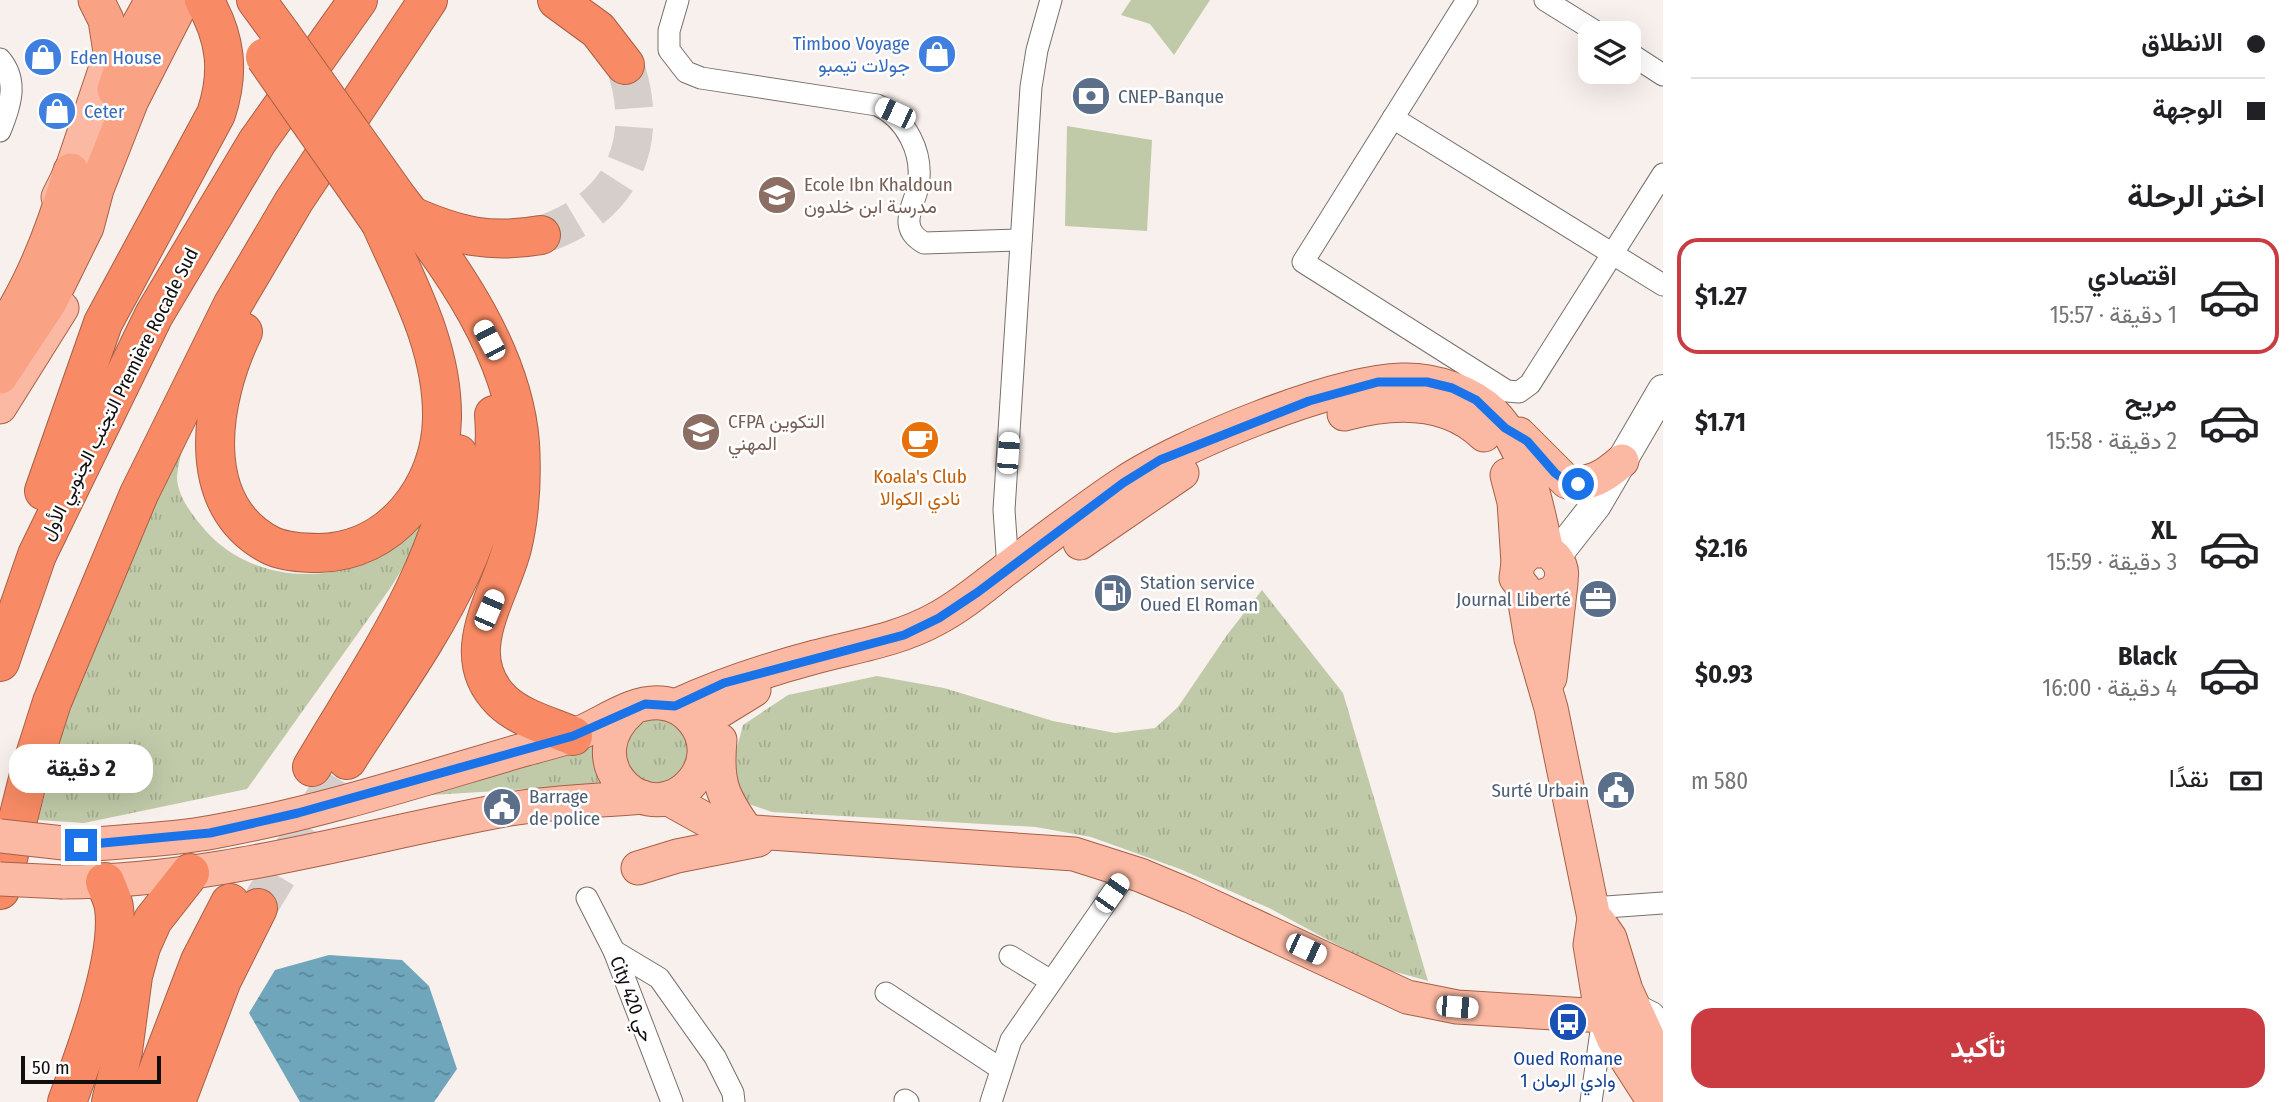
<!DOCTYPE html>
<html lang="ar">
<meta charset="utf-8">
<style>
:root{--surface:#fff;--page:#f2f2f2;--text:#202124;--muted:#757577;--line:#e0e0e0;--accent:#ca3b42}
body{margin:0;font-family:"Fira Sans Condensed",Vazirmatn,sans-serif;background:var(--page);color:var(--text);direction:rtl;height:100vh;display:flex;flex-direction:column;font-size:26px;white-space:nowrap}
*{box-sizing:border-box;margin:0}
p{font-size:23px;color:var(--muted)}
.icon{flex:none;width:38px;height:38px;fill:none;stroke:currentColor;stroke-width:2;stroke-linecap:round;stroke-linejoin:round}
.map{position:relative;flex:1;overflow:hidden;direction:ltr}
.details{display:flex;flex-direction:column;background:var(--surface);width:630px}
.details>*{flex:none}
.guide{display:grid;align-content:center;height:154px;padding:0 28px;background:var(--surface)}
.tools{position:absolute;left:1578px;top:21px;display:grid;gap:14px}
.tools a{display:grid;place-items:center;width:63px;height:63px;border-radius:14px;background:var(--surface);box-shadow:0 7px 28px #0002;font-size:35px}
.scale{position:absolute;left:21px;bottom:18px;width:140px;box-sizing:border-box;padding-left:7px;border:4px solid #110f0d;border-top:0;font-size:19px;line-height:24px;white-space:nowrap;color:#110f0d;-webkit-text-stroke:5px #fff;paint-order:stroke}
.end{position:absolute;width:32px;height:32px;margin:-16px;border:9px solid #1a73e8;background:#fff;box-shadow:0 0 0 4px #fff}
.from{border-radius:50%}
.bubble{position:absolute;height:49px;border-radius:21px;background:var(--surface);box-shadow:0 7px 28px #0002;font-size:23px;font-weight:700;line-height:49px;text-align:center;direction:rtl}
.car{position:absolute;width:21px;height:42px;margin:-21px -10px;border-radius:9px;box-shadow:0 0 5px 2px #0007;background:linear-gradient(#fff 24%,#345 0 40%,#fff 0 76%,#345 0 86%,#fff 0)}
.guide b{display:flex;align-items:center;gap:24px;height:66px;font-size:26px}
.guide b+b{border-top:2px solid var(--line)}
.guide i{width:18px;height:18px;background:var(--text)}
ul{padding:0;list-style:none}
li{display:flex;align-items:center;gap:21px;height:116px;margin:0 14px 10px;padding:0 14px;border:4px solid transparent;border-radius:21px}
li div{flex:1}
li b{display:block;font-size:26px}
li em{font-style:normal;font-weight:700}
li.current{border-color:var(--accent)}
li>.icon{width:63px;height:63px;stroke-width:1.5}
h2{padding:0 28px;font-size:32px;line-height:84px}
.pay{display:flex;align-items:center;gap:18px;height:77px;padding:0 28px;font-size:26px}
.pay p{margin-inline-start:auto}
.cta{display:flex;gap:14px;margin-top:auto;padding:14px 28px}
.cta a{flex:1;height:80px;border-radius:21px;background:var(--accent);color:#fff;font-size:28px;font-weight:700;line-height:80px;text-align:center}
main{display:flex;flex:1;min-height:0}
.map>svg:first-child{display:block}
.grass{fill:url(#grass-tufts)}
.green{fill:#c0caa8}
.water{fill:url(#water-ripples)}
.lines{fill:none;stroke-linecap:round;stroke-linejoin:round}
.motorway-tunnel{stroke:#d5cecb;stroke-width:38;stroke-dasharray:38 19;stroke-linecap:butt}
.minor-casing{stroke:#766f6b;stroke-width:23}
.secondary-casing{stroke:#766f6b;stroke-width:32}
.primary-casing{stroke:#a76046;stroke-width:35}
.trunk-casing{stroke:#a76046;stroke-width:37}
.motorway-casing{stroke:#a76046;stroke-width:40}
.minor{stroke:#fff;stroke-width:21}
.secondary{stroke:#fff;stroke-width:30}
.primary{stroke:#fbb9a3;stroke-width:33}
.trunk{stroke:#faa284;stroke-width:35}
.motorway{stroke:#f88b65;stroke-width:38}
.primary-bridge-casing{stroke:#a76046;stroke-width:35;stroke-linecap:butt}
.motorway-bridge-casing{stroke:#a76046;stroke-width:40;stroke-linecap:butt}
.primary-bridge{stroke:#fbb9a3;stroke-width:33}
.motorway-bridge{stroke:#f88b65;stroke-width:38}
.route{stroke:#1a73e8;stroke-width:9}
.labels{text-anchor:middle;dominant-baseline:central;stroke-width:5;stroke-linejoin:round;paint-order:stroke}
.shop-label{font-size:19px;fill:#366cbe;stroke:#fff;text-anchor:start}
.service-label{font-size:19px;fill:#4e5e75;stroke:#fff;text-anchor:start}
.education-label{font-size:19px;fill:#785e54;stroke:#fff;text-anchor:start}
.street-label{font-size:19px;fill:#110f0d;stroke:#fff}
.food-label{font-size:19px;fill:#c56008;stroke:#fff}
.transit-label{font-size:19px;fill:#164399;stroke:#fff}
</style>
<main>
<section class="details">
<div class="guide">
<b><i class="from"></i>الانطلاق</b>
<b><i></i>الوجهة</b>
</div>
<h2>اختر الرحلة</h2>
<ul>
<li class="current"><svg class="icon" aria-label="car" viewBox="0 0 24 24"><path d="M5 17H2v-5l4-1 3-4h7l3 4 3 1v5h-3M9 17h6M6 11h13"/><circle cx="7" cy="17" r="2"/><circle cx="17" cy="17" r="2"/></svg><div><b>اقتصادي</b><p>1 دقيقة · 15:57</p></div><em>$1.27</em></li>
<li><svg class="icon" aria-label="car" viewBox="0 0 24 24"><path d="M5 17H2v-5l4-1 3-4h7l3 4 3 1v5h-3M9 17h6M6 11h13"/><circle cx="7" cy="17" r="2"/><circle cx="17" cy="17" r="2"/></svg><div><b>مريح</b><p>2 دقيقة · 15:58</p></div><em>$1.71</em></li>
<li><svg class="icon" aria-label="car" viewBox="0 0 24 24"><path d="M5 17H2v-5l4-1 3-4h7l3 4 3 1v5h-3M9 17h6M6 11h13"/><circle cx="7" cy="17" r="2"/><circle cx="17" cy="17" r="2"/></svg><div><b>XL</b><p>3 دقيقة · 15:59</p></div><em>$2.16</em></li>
<li><svg class="icon" aria-label="car" viewBox="0 0 24 24"><path d="M5 17H2v-5l4-1 3-4h7l3 4 3 1v5h-3M9 17h6M6 11h13"/><circle cx="7" cy="17" r="2"/><circle cx="17" cy="17" r="2"/></svg><div><b>Black</b><p>4 دقيقة · 16:00</p></div><em>$0.93</em></li>
</ul>
<div class="pay"><svg class="icon" aria-label="cash" viewBox="0 0 24 24"><path d="M3 7h18v10H3z"/><circle cx="12" cy="12" r="2"/></svg>نقدًا<p>580 m</p></div>
<div class="cta"><a>تأكيد</a></div>
</section>
<div class="map">
<svg width="1663" height="1102" viewBox="0 0 1663 1102">
<defs>
<pattern id="grass-tufts" width="24" height="20" patternUnits="userSpaceOnUse" patternTransform="scale(1.75)"><rect width="24" height="20" fill="#c0caa8"/><path d="M3 7l-1-3M5 7V3M7 7l1-3M15 17l-1-3M17 17v-4M19 17l1-3" fill="none" stroke="#a4ac8f"/></pattern>
<pattern id="water-ripples" width="26" height="14" patternUnits="userSpaceOnUse" patternTransform="scale(1.75)"><rect width="26" height="14" fill="#70a6bc"/><path d="M2 4q2-2 4 0t4 0M15 11q2-2 4 0t4 0" fill="none" stroke="#5b8697"/></pattern>
</defs>
<rect width="100%" height="100%" fill="#f8f0ec"/>
<g class="grass">
<path d="M184 441C182 452 178 465 177 477 177 494 190 512 200 524 246 583 331 588 392 549 413 536 426 512 440 493L415 548 391 587 247 789 84 823 38 820 64 725 99 621Z"/>
<path d="M1262 590 1343 693 1428 981 1378 967 1269 908 1180 869 1091 837 1036 827 772 812 740 801 730 773 743 725 788 695 877 676 944 688 1053 721 1115 733 1155 728 1178 707 1227 635Z"/>
<circle cx="657" cy="751" r="32"/>
<path d="M604 737 610 784 431 795 243 831Z"/>
</g>
<g class="green">
<path d="M1131 0H1210L1174 55 1150 24 1121 15Z"/>
<path d="M1067 126 1152 140 1147 231 1065 226Z"/>
</g>
<path class="water" d="M329 955 402 960 429 986 457 1069 434 1102H300L249 1013 275 970Z"/>
<g class="lines">
<g class="motorway-tunnel">
<path d="M541 235C620 209 652 145 625 65"/>
<path d="M258 908 347 760"/>
</g>
<g class="minor-casing">
<g id="minor">
<path d="M678 0 669 31V50L686 72 701 78 877 105C906 118 924 153 918 186 916 198 908 210 909 223 910 233 916 238 924 243L1021 240"/>
<path d="M1467 0 1303 262 1507 391 1519 392 1530 384 1663 174"/>
<path d="M1545 0 1598 33"/>
<path d="M1629 53 1663 75"/>
<path d="M0 59C19 81 10 107 0 131"/>
<path d="M1393 118 1663 285"/>
<path d="M1008 568 1004 510 1031 87 1037 50 1051 0"/>
<path d="M587 898 614 951 672 1102"/>
<path d="M1592 908 1663 903"/>
<path d="M614 951 659 978 715 1057 733 1093 734 1102"/>
<path d="M1010 956 1051 981"/>
<path d="M886 993 1001 1069"/>
<path d="M1633 1003 1653 1013 1663 1026"/>
<path d="M905 1100 908 1102"/>
<path d="M991 1102 1011 1040 1128 871"/>
<path d="M1591 1102 1603 1017"/>
</g>
</g>
<g class="secondary-casing">
<path id="secondary" d="M1556 556 1596 505 1663 390"/>
</g>
<g class="primary-casing">
<g id="primary">
<path d="M58 197 71 171 111 52"/>
<path d="M0 407 62 308"/>
<path d="M1344 414C1392 401 1446 398 1484 435"/>
<path d="M1519 434 1567 482C1590 486 1605 476 1622 461"/>
<path d="M1507 475 1514 502 1518 563"/>
<path d="M1080 543 1182 473"/>
<path d="M1523 591 1531 639 1551 708 1594 918 1590 945 1600 1006 1613 1038 1654 1102"/>
<path d="M1550 678 1561 583"/>
<path d="M675 706C721 685 766 670 815 657 856 646 898 640 936 619 961 606 983 587 1005 570 1044 540 1084 509 1125 482 1183 444 1333 382 1402 380 1433 379 1471 391 1494 414 1528 450 1536 504 1547 551 1574 567 1561 603 1529 595L1516 578 1518 563 1530 551H1547"/>
<path d="M697 725 754 690"/>
<path d="M720 740C716 782 722 796 746 830"/>
<path d="M667 798 710 822 755 832 1074 854 1140 875 1190 896 1407 997 1457 1007 1603 1016"/>
<path d="M81 845C125 841 170 840 213 832 319 813 423 779 526 749 541 745 557 741 572 736 599 727 631 700 661 703 686 705 706 729 704 754 703 768 695 781 684 790 638 825 576 758 631 710"/>
<path d="M638 868 677 856 758 840"/>
<path d="M63 882C212 882 358 837 504 810 549 802 596 801 642 797"/>
<path d="M1599 922 1610 938 1626 990 1663 1070"/>
</g>
</g>
<g class="trunk-casing">
<g id="trunk">
<path d="M96 0 106 20 111 52"/>
<path d="M115 90 132 38 153 0"/>
<path d="M0 334C34 284 55 228 71 171"/>
<path d="M0 376 49 302 86 227 96 189 131 100 182 0"/>
</g>
</g>
<g class="motorway-casing">
<g id="motorway">
<path d="M256 0 281 34"/>
<path d="M557 0 598 30 625 65"/>
<path d="M399 200C453 268 513 354 520 443 522 477 520 515 512 548 499 598 455 655 502 701 521 719 550 726 573 736"/>
<path d="M412 216C458 236 490 244 541 235"/>
<path d="M243 332C211 397 191 506 272 546 286 552 305 553 319 553 391 552 441 487 442 418 443 347 408 285 380 222"/>
<path d="M44 491 103 323 216 114C230 72 226 38 204 0"/>
<path d="M0 662 37 555 154 315 257 142 358 0"/>
<path d="M347 760C412 657 505 544 494 415"/>
<path d="M312 767C370 668 442 570 458 454"/>
<path d="M0 890 30 771 52 702 139 494 232 306 294 201 428 0"/>
<path d="M67 1102C85 1054 121 958 114 908 113 899 108 890 105 882"/>
<path d="M111 1102 123 1051 133 976 141 947 153 920 190 873"/>
<path d="M146 1102 200 961 230 903"/>
<path d="M176 1102 222 980 258 908"/>
</g>
</g>
<use href="#minor" class="minor"/>
<use href="#secondary" class="secondary"/>
<use href="#primary" class="primary"/>
<use href="#trunk" class="trunk"/>
<use href="#motorway" class="motorway"/>
<g class="primary-bridge-casing">
<g id="primary-bridge">
<path d="M0 836 81 845"/>
<path d="M0 879 63 882"/>
</g>
</g>
<g class="motorway-bridge-casing">
<g id="motorway-bridge">
<path d="M281 34 399 200"/>
<path d="M265 57 380 222"/>
</g>
</g>
<use href="#primary-bridge" class="primary-bridge"/>
<use href="#motorway-bridge" class="motorway-bridge"/>
</g>
<g class="lines">
<path class="route" d="M81 845 210 833 298 813 573 736 645 704 675 706 724 683 904 635 939 618 978 592 1123 483 1160 460 1309 401 1378 382H1427L1452 388 1476 400 1505 428 1527 441 1555 473 1567 482 1578 484"/>
</g>
<defs>
<g id="shop-disc" transform="scale(2.0125)"><circle r="9.5" fill="#3f7fe0" stroke="#fff"/><path d="M-5-2.5h2.3a2.7 3.5 0 0 1 5.4 0H5L5.5 6h-11ZM-1.5-2.5h3a1.5 2.3 0 0 0-3 0Z" fill="#fff"/></g>
<g id="bank-disc" transform="scale(2.0125)"><circle r="9.5" fill="#5c6f8a" stroke="#fff"/><path d="M-6-4H6V4H-6ZM0-2.3a2.3 2.3 0 1 0 0 4.6a2.3 2.3 0 1 0 0-4.6Z" fill="#fff"/></g>
<g id="school-disc" transform="scale(2.0125)"><circle r="9.5" fill="#8d6e63" stroke="#fff"/><path d="M0-5L7-2L0 1L-7-2ZM-4 1L0 2.5L4 1V4Q0 6-4 4Z" fill="#fff"/></g>
<g id="university-disc" transform="scale(2.0125)"><circle r="9.5" fill="#8d6e63" stroke="#fff"/><path d="M0-5L7-2L0 1L-7-2ZM-4 1L0 2.5L4 1V4Q0 6-4 4Z" fill="#fff"/></g>
<g id="cafe-disc" transform="scale(2.0125)"><circle r="9.5" fill="#e8710a" stroke="#fff"/><path d="M-5.5-4.5H6V0H3Q3 3.5 0 3.5H-2.5Q-5.5 3.5-5.5 0ZM3-3.2v2h1.7v-2ZM-6 4.5H4V6H-6Z" fill="#fff"/></g>
<g id="fuel-disc" transform="scale(2.0125)"><circle r="9.5" fill="#5c6f8a" stroke="#fff"/><path d="M-5.5-6h7V0h2V4h1.3V-2.5L3-4.5l.8-.8L6-3V5H2.5V1h-1V6h-7ZM-4.2-4.7v3.2H.2V-4.7Z" fill="#fff"/></g>
<g id="office-disc" transform="scale(2.0125)"><circle r="9.5" fill="#5c6f8a" stroke="#fff"/><path d="M-6-3h4V-5.5h4V-3h4V5H-6ZM-1-4.5V-3h2v-1.5ZM-6 0V1H6V0Z" fill="#fff"/></g>
<g id="civic-disc" transform="scale(2.0125)"><circle r="9.5" fill="#5c6f8a" stroke="#fff"/><path d="M-.6-6.5H3V-4.5H.6V-3L4-1V1h2V6H-6V1h2V-1L-.6-3ZM-1.2 2.5V6h2.4V2.5Z" fill="#fff"/></g>
<g id="bus-disc" transform="scale(2.0125)"><circle r="9.5" fill="#1a4fb4" stroke="#fff"/><path d="M-5-6H5V4H4V6H2V4H-2V6H-4V4H-5ZM-3.5-4V0h7V-4ZM-3.5 1.2v1.5H-2V1.2ZM2 1.2v1.5H3.5V1.2Z" fill="#fff"/></g>
</defs>
<g fill-rule="evenodd">
<use href="#shop-disc" x="937" y="54"/>
<use href="#shop-disc" x="43" y="57"/>
<use href="#bank-disc" x="1091" y="96"/>
<use href="#shop-disc" x="57" y="111"/>
<use href="#school-disc" x="777" y="195"/>
<use href="#university-disc" x="701" y="432"/>
<use href="#cafe-disc" x="920" y="440"/>
<use href="#fuel-disc" x="1113" y="593"/>
<use href="#office-disc" x="1598" y="599"/>
<use href="#civic-disc" x="1616" y="790"/>
<use href="#civic-disc" x="502" y="807"/>
<use href="#bus-disc" x="1568" y="1022"/>
</g>
<g class="labels">
<g class="shop-label">
<text x="910" y="43" text-anchor="end">Timboo Voyage<tspan x="910" dy="22">جولات تيمبو</tspan></text>
<text x="70" y="57">Eden House</text>
<text x="84" y="111">Ceter</text>
</g>
<g class="service-label">
<text x="1118" y="96">CNEP-Banque</text>
<text x="1140" y="582">Station service<tspan x="1140" dy="22">Oued El Roman</tspan></text>
<text x="1571" y="599" text-anchor="end">Journal Liberté</text>
<text x="1589" y="790" text-anchor="end">Surté Urbain</text>
<text x="529" y="796">Barrage<tspan x="529" dy="22">de police</tspan></text>
</g>
<g class="education-label">
<text x="804" y="184">Ecole Ibn Khaldoun<tspan x="804" dy="22">مدرسة ابن خلدون</tspan></text>
<text x="728" y="421">CFPA التكوين<tspan x="728" dy="22">المهني</tspan></text>
</g>
<g class="street-label">
<text transform="translate(119 394) rotate(-63)">التجنب الجنوبي الأول Première Rocade Sud</text>
<text transform="translate(632 999) rotate(69)">City 420 حي</text>
</g>
<g class="food-label">
<text x="920" y="476">Koala's Club<tspan x="920" dy="22">نادي الكوالا</tspan></text>
</g>
<g class="transit-label">
<text x="1568" y="1058">Oued Romane<tspan x="1568" dy="22">1 وادي الرمان</tspan></text>
</g>
</g>
</svg>
<div class="tools">
<a><svg class="icon" aria-label="layers" viewBox="0 0 24 24"><path d="M12 4l9 5-9 5-9-5zM3 14l9 5 9-5"/></svg></a>
</div>
<div class="scale">50 m</div>
<i class="end from" style="left:1578px;top:484px"></i>
<i class="end" style="left:81px;top:845px"></i>
<div class="bubble" style="left:9px;top:744px;width:144px">2 دقيقة</div>
<i class="car" style="left:895px;top:113px;rotate:295deg"></i>
<i class="car" style="left:489px;top:340px;rotate:332deg"></i>
<i class="car" style="left:1008px;top:453px;rotate:4deg"></i>
<i class="car" style="left:489px;top:610px;rotate:23deg"></i>
<i class="car" style="left:1112px;top:893px;rotate:35deg"></i>
<i class="car" style="left:1306px;top:949px;rotate:115deg"></i>
<i class="car" style="left:1457px;top:1007px;rotate:95deg"></i>
</div>
</main>
